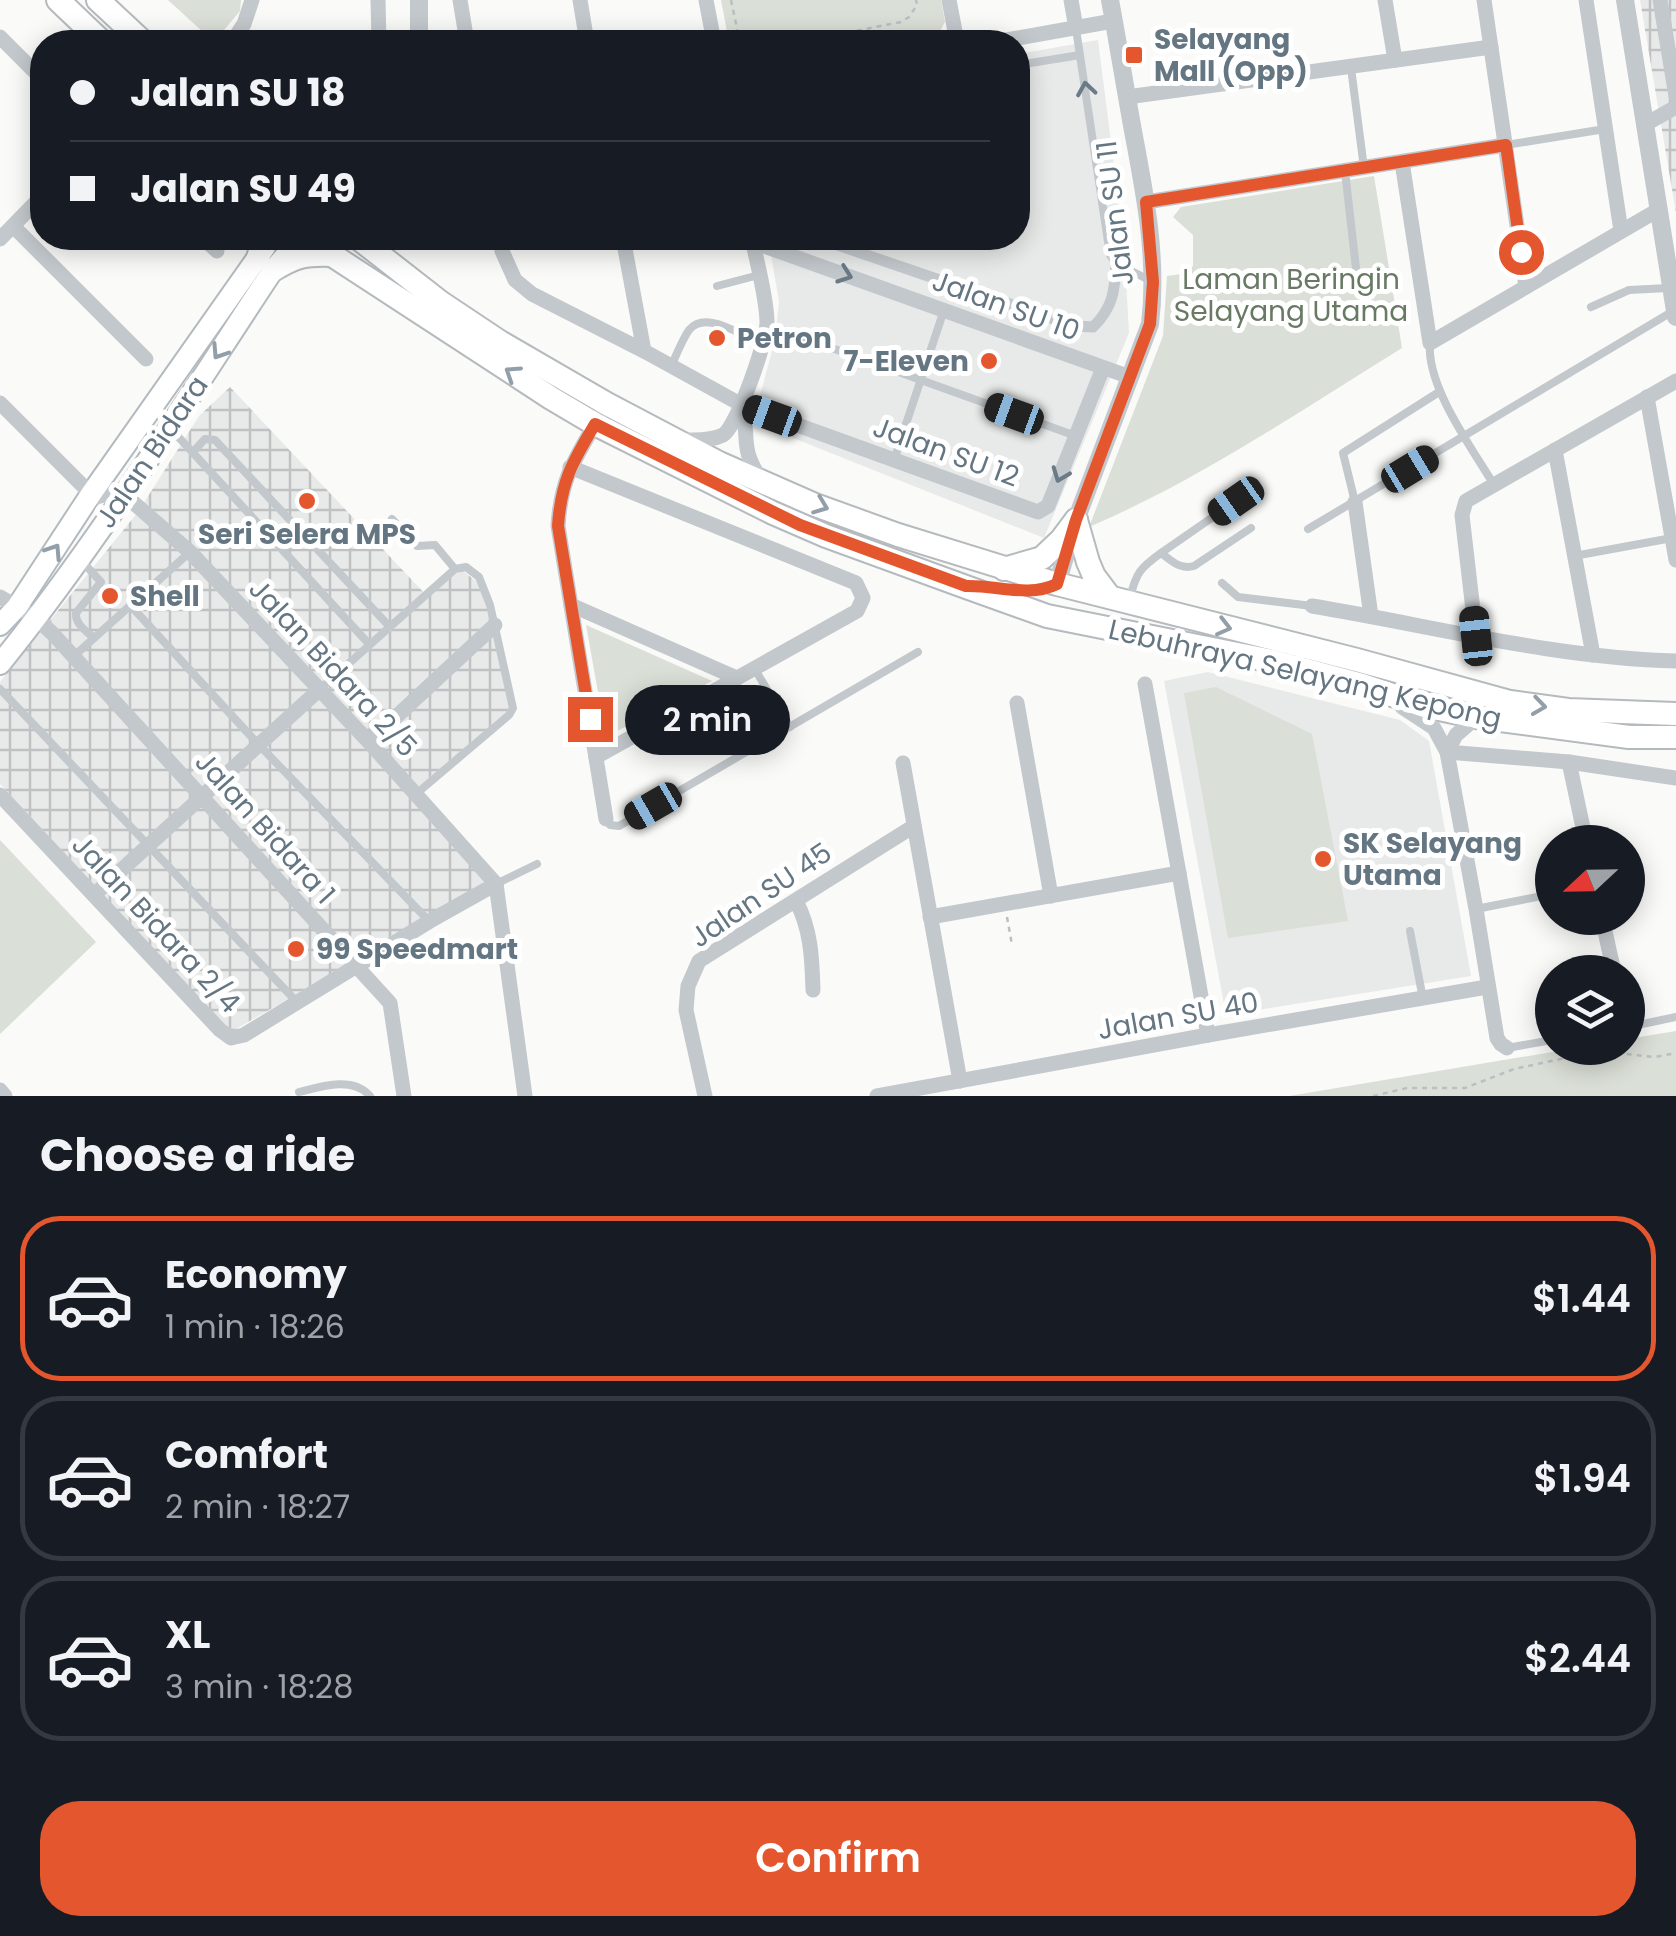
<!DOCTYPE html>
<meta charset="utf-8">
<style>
:root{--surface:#171b24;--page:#242831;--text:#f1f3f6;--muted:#9ea1a6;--line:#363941;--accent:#e4572e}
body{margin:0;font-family:Poppins,sans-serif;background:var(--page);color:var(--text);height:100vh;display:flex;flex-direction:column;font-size:38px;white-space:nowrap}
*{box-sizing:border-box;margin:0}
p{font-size:32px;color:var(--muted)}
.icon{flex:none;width:55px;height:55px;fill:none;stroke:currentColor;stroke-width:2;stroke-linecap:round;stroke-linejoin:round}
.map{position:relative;height:1096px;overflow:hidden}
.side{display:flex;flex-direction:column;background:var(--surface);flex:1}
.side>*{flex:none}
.guide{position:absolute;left:30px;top:30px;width:1000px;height:220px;border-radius:40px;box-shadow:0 5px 25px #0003;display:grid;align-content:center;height:220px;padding:0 40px;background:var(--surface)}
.needle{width:65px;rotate:248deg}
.controls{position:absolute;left:1535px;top:825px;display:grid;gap:20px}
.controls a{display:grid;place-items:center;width:110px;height:110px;border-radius:50%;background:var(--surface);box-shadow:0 5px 25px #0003;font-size:50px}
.end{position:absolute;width:45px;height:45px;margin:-22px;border:12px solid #e4572e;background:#fff;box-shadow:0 0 0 5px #fff}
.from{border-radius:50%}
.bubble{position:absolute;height:70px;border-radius:35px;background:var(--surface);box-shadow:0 5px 25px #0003;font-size:32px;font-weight:600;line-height:70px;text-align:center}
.car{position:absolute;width:30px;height:60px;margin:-30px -15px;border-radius:12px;box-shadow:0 0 8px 2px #0007;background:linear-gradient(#222 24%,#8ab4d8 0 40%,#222 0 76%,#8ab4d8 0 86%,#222 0)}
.guide b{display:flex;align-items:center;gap:35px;height:95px;font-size:38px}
.guide b+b{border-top:2px solid var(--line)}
.guide i{width:25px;height:25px;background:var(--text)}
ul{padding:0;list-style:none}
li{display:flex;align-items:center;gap:30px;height:165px;margin:0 20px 15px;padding:0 20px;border:5px solid var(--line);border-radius:40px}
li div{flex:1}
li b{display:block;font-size:38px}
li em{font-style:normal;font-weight:600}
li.active{border-color:var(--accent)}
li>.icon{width:90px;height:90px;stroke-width:1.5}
h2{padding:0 40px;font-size:45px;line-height:120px}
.button{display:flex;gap:20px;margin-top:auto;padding:20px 40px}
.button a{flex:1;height:115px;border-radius:40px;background:var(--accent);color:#fff;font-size:40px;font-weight:600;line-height:115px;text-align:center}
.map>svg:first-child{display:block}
.built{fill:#e8e9e9}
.industrial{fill:url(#industrial-grid)}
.green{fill:#dadfd7}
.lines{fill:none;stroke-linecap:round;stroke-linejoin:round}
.secondary-casing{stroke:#b3babf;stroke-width:24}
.primary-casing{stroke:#b5babe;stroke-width:26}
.path{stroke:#bbbfc2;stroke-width:2.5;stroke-dasharray:5 5;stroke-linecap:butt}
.service{stroke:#c3c8cc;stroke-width:8}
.pedestrian{stroke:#c3c8cc;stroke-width:11}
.minor{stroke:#c3c8cc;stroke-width:15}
.tertiary{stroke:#c3c8cc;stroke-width:18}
.secondary{stroke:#fff;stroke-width:20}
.primary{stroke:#fff;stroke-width:22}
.oneway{stroke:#6a7a87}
.oneway2{stroke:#939fa8}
.route{stroke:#e4572e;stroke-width:12}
.poi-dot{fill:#e4572e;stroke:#fff;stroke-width:4}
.labels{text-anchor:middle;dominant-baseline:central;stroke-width:10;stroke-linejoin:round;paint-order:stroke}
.poi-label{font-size:28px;font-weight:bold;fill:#657683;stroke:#fff;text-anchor:start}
.street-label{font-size:28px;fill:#657683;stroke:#fff}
.park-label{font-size:28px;fill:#687a64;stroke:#fff}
</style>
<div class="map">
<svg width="1676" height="1096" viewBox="0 0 1676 1096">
<defs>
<pattern id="industrial-grid" width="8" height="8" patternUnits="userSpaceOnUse" patternTransform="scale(2.5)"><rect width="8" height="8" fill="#e8e9e9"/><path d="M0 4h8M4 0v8" fill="none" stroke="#c0c1c2"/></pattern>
</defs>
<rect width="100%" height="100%" fill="#fafaf8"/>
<g class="built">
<path d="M1098 40 1124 244 1129 333 1044 538 763 426 759 399 775 340 779 301 768 238H1018V54Z"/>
<path d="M1208 672 1400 720 1429 741 1471 976 1226 1015 1164 681Z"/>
</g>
<g class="industrial">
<path d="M1640 0H1676V213Z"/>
<path d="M230 387 427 596 455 574 463 571 476 581 486 603 510 706 506 713 410 794 487 884 231 1032 0 784V682L138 512 199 416Z"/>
</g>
<g class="green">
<path d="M168 0H241L240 11 214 42Z"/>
<path d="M721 0H941L945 22 934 42H729Z"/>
<path d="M1374 176 1402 348C1300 411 1199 480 1089 527L1163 336 1167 276 1181 274 1193 266V235L1173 217 1181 207Z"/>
<path d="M586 625 712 681 606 737Z"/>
<path d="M1216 687 1312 734 1348 921 1228 938 1184 693Z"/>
<path d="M0 840 96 942 0 1034Z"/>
<path d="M1676 1031V1096H1289L1576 1048H1628V1039Z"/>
</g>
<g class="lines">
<g class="secondary-casing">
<g id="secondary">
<path d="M0 625 17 607 91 494 265 247"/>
<path d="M0 664C100 540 185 403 273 270L301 238"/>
</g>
</g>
<g class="primary-casing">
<g id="primary">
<path d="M58 0 102 42"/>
<path d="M98 0 143 42"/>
<path d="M309 238 332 255 551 398 595 424 773 513 826 536 966 587 1047 616 1272 661 1362 685 1425 706 1477 717 1629 737H1676"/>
<path d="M358 238 440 302 500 342 607 404 719 463 815 505 898 535 1057 584 1357 660 1510 702 1568 710 1676 714"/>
<path d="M258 258 264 238"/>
<path d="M273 270C296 256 305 254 332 255"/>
<path d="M1076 520 1088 562 1094 576 1109 596"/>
<path d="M1004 569 1042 558 1061 540 1076 520"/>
</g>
</g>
<g class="path">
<path d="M731 0 739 38 742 42"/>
<path d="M798 42 901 22 909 17 917 5 916 0"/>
<path d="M1007 917 1012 945"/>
<path d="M1373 1096 1407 1088H1465L1514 1069 1584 1054 1606 1052 1655 1057 1676 1053"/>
</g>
<g class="service">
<path d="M1076 29 1110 255 1116 263 1149 280"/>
<path d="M1018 65 1080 55"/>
<path d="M1351 68 1364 168"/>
<path d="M1506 145 1605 129"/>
<path d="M1345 171 1358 286"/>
<path d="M717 286 759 275"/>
<path d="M1591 307 1629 290 1668 288"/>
<path d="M768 325 1076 436"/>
<path d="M1430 343C1426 386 1472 448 1494 485"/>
<path d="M671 366C677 354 682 340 689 330 706 309 743 336 761 345"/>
<path d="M172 430 369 644"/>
<path d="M193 452 205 439 215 440 389 626"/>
<path d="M894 460 944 310"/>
<path d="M1355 502 1343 453 1439 392"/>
<path d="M392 519 417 546 435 545 455 569"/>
<path d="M1308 529 1675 310"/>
<path d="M1161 553 1236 501"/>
<path d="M1574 556 1672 538"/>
<path d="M80 559 101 582 76 613C75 624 86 631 94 638"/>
<path d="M1222 583 1238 597 1312 606"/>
<path d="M1130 598C1136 573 1140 568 1161 553 1172 561 1180 570 1194 566L1251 528"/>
<path d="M130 605 259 745 429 921"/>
<path d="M74 656 190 552"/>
<path d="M754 668 790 727"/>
<path d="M0 689 296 1001"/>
<path d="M320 689 455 569 466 567 479 577 490 605 513 708 509 715 416 794"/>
<path d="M606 819 610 825 619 826 918 652"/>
<path d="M496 884 537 864"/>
<path d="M1476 909 1552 894"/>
<path d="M1410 931 1423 999"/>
<path d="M1628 1027 1676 1017"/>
<path d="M1507 1048 1552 1040"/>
<path d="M299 1092C322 1086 353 1076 370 1096"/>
</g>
<path class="pedestrian" d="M817 238 1074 326 1093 327C1113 308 1115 290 1116 263"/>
<g class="minor">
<path d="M378 0 379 42"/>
<path d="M460 0 467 42"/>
<path d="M580 0 587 42"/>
<path d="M706 0 714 42"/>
<path d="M949 0 957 42"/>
<path d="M1071 0 1076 28"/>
<path d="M1385 0 1395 60"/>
<path d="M1484 0 1526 287"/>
<path d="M1586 0 1621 231"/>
<path d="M1660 0 1676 96"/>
<path d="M0 37 42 79"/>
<path d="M232 42 244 24 252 0"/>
<path d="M995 42 1113 21"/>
<path d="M1127 97 1491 47"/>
<path d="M1644 125 1676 107"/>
<path d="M1402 162 1430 343 1658 210"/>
<path d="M1146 202 1505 145"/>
<path d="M13 226 146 359"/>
<path d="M203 238 217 251"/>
<path d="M500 238 502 251 515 280 532 294 644 351 742 405 1038 512 1048 506 1103 368"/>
<path d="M623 238 644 351"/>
<path d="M0 239 42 196"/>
<path d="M753 242 1130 377"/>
<path d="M1647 397 1676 560"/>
<path d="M0 403 91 494 96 497 120 491 190 552 369 742 496 884"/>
<path d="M742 405C750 440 739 448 762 481"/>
<path d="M599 417C576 458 561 476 558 526L606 819"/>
<path d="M677 441C692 439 709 442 723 435 737 427 768 338 767 321 766 294 757 264 752 238"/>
<path d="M1555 450 1593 655"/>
<path d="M570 467 856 583 863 598 857 611 596 757"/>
<path d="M1355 502 1371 616"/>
<path d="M0 597 37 619 53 634 390 1003 404 1096"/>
<path d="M571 605 737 678"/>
<path d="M1312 606C1433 626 1554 658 1676 661"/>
<path d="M1476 636 1462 515 1466 501 1676 381"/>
<path d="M1145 684 1208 1035"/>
<path d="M1017 703 1051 896"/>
<path d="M1402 707 1434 728 1447 752 1476 909 1497 1038 1501 1044 1507 1048"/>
<path d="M369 742 495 625"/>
<path d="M1447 752 1569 762 1676 778"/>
<path d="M1447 752 1456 735 1477 717"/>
<path d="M1569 762 1586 842"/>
<path d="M903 763 960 1081"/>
<path d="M0 795 220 1030 231 1038 244 1035 430 921 496 884"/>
<path d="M496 884 525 1096"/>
<path d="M94 895 320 689"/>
<path d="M796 901C811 929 812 958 813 990"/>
<path d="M930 917 1179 873"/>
<path d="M1602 918 1614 972"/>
<path d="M0 1090 5 1096"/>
<path d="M705 1096 686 1010 688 986 699 961 914 826"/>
<path d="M877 1096 1208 1035 1487 987"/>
</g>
<g class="tertiary">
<path d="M1625 0 1676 317"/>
<path d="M419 42V0"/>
<path d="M1057 584 1076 520 1150 324C1158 260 1145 194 1133 131 1125 87 1118 43 1110 0"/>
</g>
<use href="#secondary" class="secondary"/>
<use href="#primary" class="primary"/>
</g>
<defs><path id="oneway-chevron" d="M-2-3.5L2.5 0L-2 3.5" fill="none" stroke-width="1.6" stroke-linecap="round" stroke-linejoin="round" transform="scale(2.5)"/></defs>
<g class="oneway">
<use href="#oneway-chevron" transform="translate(1086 89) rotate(-99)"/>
<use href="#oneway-chevron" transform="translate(845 275) rotate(20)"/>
<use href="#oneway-chevron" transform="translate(1060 475) rotate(111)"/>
</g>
<g class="oneway2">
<use href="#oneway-chevron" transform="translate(219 352) rotate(123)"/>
<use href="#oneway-chevron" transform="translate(512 373) rotate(-147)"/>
<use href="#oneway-chevron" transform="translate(821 506) rotate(21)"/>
<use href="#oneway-chevron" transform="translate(54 551) rotate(-57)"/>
<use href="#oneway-chevron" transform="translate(1224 627) rotate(14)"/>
<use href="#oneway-chevron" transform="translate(1539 706) rotate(8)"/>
</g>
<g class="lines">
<path class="route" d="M590 719 558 526C561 481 573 461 595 424L800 525 966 586C997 585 1028 598 1057 584L1076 520 1150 324 1153 282 1146 202 1506 145 1521 252"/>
</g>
<g class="poi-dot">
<rect x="1124" y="45" width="20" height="20" rx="5"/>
<circle cx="717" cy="338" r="10"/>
<circle cx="989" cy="361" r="10"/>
<circle cx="307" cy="501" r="10"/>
<circle cx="110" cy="596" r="10"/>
<circle cx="1323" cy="859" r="10"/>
<circle cx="296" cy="949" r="10"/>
</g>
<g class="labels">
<g class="poi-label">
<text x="1154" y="39">Selayang<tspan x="1154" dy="32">Mall (Opp)</tspan></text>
<text x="737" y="338">Petron</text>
<text x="969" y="361" text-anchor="end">7-Eleven</text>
<text x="307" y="534" text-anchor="middle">Seri Selera MPS</text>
<text x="130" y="596">Shell</text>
<text x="1343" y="843">SK Selayang<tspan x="1343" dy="32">Utama</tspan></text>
<text x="316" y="949">99 Speedmart</text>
</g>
<g class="street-label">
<text transform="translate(1115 213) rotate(-97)">Jalan SU 11</text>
<text transform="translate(1006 306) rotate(20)">Jalan SU 10</text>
<text transform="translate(152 452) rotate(-56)">Jalan Bidara</text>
<text transform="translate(946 452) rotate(20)">Jalan SU 12</text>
<text transform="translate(333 668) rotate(47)">Jalan Bidara 2/5</text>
<text transform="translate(1305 674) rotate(13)">Lebuhraya Selayang Kepong</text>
<text transform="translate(265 828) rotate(48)">Jalan Bidara 1</text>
<text transform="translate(761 895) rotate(-34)">Jalan SU 45</text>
<text transform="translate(156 924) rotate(47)">Jalan Bidara 2/4</text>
<text transform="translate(1178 1016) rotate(-10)">Jalan SU 40</text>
</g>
<g class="park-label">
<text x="1291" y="279">Laman Beringin<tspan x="1291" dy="32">Selayang Utama</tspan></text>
</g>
</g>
</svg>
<div class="controls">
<a><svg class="needle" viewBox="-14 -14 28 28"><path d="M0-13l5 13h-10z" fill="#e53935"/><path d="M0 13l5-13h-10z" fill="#9ea1a6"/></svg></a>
<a><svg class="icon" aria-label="layers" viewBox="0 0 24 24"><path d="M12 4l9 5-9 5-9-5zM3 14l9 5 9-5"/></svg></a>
</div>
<i class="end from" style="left:1521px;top:252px"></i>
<i class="end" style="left:590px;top:719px"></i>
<div class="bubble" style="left:625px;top:685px;width:165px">2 min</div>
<i class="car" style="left:1014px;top:414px;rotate:290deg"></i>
<i class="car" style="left:772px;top:416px;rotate:290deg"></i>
<i class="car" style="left:1410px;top:469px;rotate:59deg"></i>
<i class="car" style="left:1236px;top:501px;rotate:235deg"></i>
<i class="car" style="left:1476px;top:636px;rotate:354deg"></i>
<i class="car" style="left:653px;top:806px;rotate:240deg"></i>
<div class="guide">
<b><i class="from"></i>Jalan SU 18</b>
<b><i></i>Jalan SU 49</b>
</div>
</div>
<section class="side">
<h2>Choose a ride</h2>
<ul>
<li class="active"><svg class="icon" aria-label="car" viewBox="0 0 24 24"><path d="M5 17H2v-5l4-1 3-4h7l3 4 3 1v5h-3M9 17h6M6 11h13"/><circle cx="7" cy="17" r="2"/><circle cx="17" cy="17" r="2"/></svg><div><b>Economy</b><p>1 min · 18:26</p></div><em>$1.44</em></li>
<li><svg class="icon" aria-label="car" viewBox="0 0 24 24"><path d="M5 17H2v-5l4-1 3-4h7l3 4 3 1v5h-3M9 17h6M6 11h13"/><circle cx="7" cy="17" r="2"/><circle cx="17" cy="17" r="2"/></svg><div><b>Comfort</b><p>2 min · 18:27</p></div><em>$1.94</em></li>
<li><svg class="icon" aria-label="car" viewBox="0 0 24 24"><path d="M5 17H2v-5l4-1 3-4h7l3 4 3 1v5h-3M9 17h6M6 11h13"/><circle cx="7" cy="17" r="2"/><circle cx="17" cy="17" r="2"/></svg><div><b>XL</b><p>3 min · 18:28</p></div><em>$2.44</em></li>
</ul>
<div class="button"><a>Confirm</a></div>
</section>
